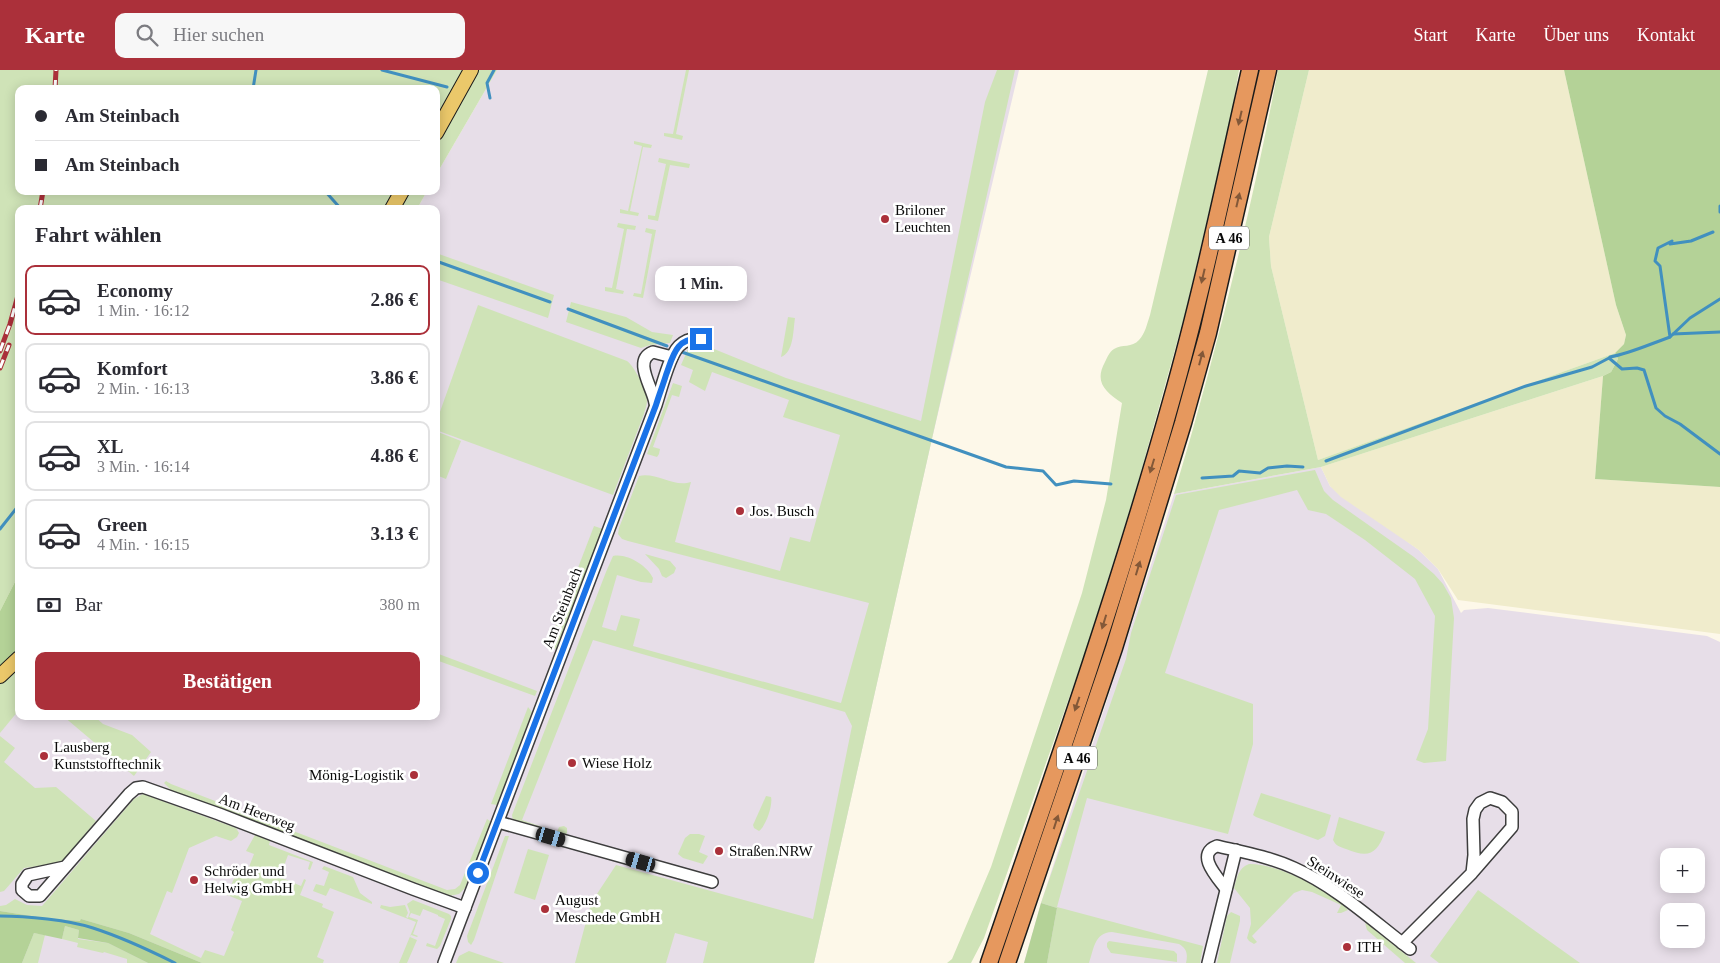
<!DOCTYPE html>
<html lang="de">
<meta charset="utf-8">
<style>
:root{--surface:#fff;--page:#f7f7f7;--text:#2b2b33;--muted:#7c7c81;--line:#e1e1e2;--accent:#ab303a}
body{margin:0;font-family:"Times New Roman",serif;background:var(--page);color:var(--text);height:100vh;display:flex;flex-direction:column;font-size:19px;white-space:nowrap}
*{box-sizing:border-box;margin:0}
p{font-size:16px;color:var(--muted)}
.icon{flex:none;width:28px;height:28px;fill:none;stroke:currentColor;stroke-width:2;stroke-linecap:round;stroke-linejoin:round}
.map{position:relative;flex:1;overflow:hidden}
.details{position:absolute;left:15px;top:135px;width:425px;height:515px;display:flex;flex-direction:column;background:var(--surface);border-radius:10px;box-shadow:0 2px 12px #0003}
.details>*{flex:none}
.top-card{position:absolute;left:15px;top:15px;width:425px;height:110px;border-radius:10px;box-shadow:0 2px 12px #0003;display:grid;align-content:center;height:110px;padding:0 20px;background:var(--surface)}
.controls{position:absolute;left:1660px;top:778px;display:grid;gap:10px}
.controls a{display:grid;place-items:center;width:45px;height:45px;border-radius:10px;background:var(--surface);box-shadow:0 2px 12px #0003;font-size:25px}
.end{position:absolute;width:22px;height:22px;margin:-11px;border:6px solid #1a73e8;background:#fff;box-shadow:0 0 0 2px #fff}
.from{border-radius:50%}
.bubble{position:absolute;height:35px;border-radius:10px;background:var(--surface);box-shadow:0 2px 12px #0003;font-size:16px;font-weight:600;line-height:35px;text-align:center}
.car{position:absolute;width:15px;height:30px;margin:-15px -8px;border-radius:6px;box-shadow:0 0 4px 1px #0007;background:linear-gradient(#222 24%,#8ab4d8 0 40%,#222 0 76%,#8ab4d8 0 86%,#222 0)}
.top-card b{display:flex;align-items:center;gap:18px;height:48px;font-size:19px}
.top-card b+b{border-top:1px solid var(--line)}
.top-card i{width:12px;height:12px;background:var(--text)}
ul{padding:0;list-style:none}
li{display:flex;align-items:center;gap:15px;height:70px;margin:0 10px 8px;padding:0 10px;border:2px solid var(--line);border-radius:10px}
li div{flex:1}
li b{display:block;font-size:19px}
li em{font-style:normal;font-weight:600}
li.active{border-color:var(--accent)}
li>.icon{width:45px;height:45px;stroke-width:1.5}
h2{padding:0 20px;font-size:22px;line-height:60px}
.pay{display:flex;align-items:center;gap:12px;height:55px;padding:0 20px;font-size:19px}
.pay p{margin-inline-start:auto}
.primary-button{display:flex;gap:10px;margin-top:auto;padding:10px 20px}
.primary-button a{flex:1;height:58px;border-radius:10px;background:var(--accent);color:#fff;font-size:20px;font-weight:600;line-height:58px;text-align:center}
header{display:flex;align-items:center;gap:30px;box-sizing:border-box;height:70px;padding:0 25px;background:var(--accent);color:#fff}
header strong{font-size:24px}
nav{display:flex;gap:28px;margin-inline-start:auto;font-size:18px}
.search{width:350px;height:45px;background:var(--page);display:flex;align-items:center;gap:12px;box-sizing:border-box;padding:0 18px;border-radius:10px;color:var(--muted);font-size:19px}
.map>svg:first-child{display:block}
.industrial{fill:#e7dee8;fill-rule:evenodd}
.farmland{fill:#f0eccc}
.green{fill:#cfe3b7}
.forest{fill:#b4d297}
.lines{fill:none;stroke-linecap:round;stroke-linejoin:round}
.stream{stroke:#4190bf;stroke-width:3}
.minor-casing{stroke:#3d3d3d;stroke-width:14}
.major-casing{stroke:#1b1b1b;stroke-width:16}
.highway-casing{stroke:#1b1b1b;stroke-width:19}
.minor{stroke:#fff;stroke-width:11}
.major{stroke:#ebc86a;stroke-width:14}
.highway{stroke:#e6985e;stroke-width:16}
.rail-casing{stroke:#ab303a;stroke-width:5}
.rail{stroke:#fff;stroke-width:3;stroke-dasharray:9;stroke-linecap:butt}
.oneway{fill:#835838}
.route{stroke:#1a73e8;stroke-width:6}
.poi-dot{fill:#ab303a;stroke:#fff;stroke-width:2}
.labels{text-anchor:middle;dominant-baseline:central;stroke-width:5;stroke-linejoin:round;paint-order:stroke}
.shield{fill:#fff;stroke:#545454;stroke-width:1}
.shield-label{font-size:14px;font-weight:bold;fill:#0a0a0a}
.poi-label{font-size:15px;fill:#0a0a0a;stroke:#fff;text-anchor:start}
.street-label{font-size:15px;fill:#0a0a0a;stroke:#fff}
</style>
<header>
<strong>Karte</strong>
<div class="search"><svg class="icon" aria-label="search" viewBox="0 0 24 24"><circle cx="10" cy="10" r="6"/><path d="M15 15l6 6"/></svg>Hier suchen</div>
<nav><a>Start</a><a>Karte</a><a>Über uns</a><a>Kontakt</a></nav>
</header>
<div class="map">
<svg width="1720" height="893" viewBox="0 0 1720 893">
<rect width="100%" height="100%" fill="#fdf8e9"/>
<g class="industrial">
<path d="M497 0H1019L931 373 814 893H0V635L19 618V646H436V139H417L427 121H436V105Z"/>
<path d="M1321 397 1330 416 1419 480 1438 499 1461 543 1464 540 1488 538 1707 566 1720 572V893H1024L1041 833 1174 424ZM1669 786H1696V814H1669ZM1669 841H1696V869H1669Z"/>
</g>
<g class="farmland">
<path d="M1309 0H1564L1616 235 1626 265 1624 274 1615 283 1318 390 1271 196 1269 167Z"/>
<path d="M1603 306 1595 409 1720 417V564L1458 530 1438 499 1419 480 1341 427 1330 416 1321 397Z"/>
</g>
<g class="green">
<path d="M0 0H464L436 51V19H19V121H395L384 139H19V504L0 541Z"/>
<path d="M477 0H497L436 105V73Z"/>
<path d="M686 0H689L676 64 683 66 682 70 664 66V63L673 64Z"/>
<path d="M997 0H1015L814 893H703L708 872 675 863 666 893H575L591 833 616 795 813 849 852 656 845 642 593 570 522 750 557 762 559 757 564 756 567 758V763L565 765 513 751 512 745 606 502 613 486C628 483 647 496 653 508L652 513 641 512 617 505 602 557 616 561 621 545 640 549 633 576 841 633 869 533 628 471 622 469 618 464 619 458 639 406C657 402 674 418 691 412L675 472 780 501 790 467 810 472 840 365 783 347 789 330 712 302 705 321 689 312 693 300 681 295 688 279 699 276 714 279 786 308 921 351 985 32Z"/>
<path d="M1208 0H1239L1231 47 1186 240 1137 416 1086 580 984 868 971 893H947L952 889 991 797 1082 523 1106 430 1122 333C1105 322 1094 312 1105 292 1107 288 1109 282 1114 279 1122 274 1132 278 1139 270 1145 264 1147 254 1150 245Z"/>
<path d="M1278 0H1309L1269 167 1271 196 1318 390 1615 283 1618 289 1611 302 1603 306 1321 397 1174 424C1216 284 1251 143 1278 0Z"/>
<path d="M634 71 652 75 651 78 643 77 630 141 639 143 638 146 620 143V139L628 141 642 76 634 74Z"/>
<path d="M659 88 690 94 689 98 670 95 658 151 648 149V145L655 146 666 94 658 92Z"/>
<path d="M408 121H427L417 139H398Z"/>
<path d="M618 153 636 156 635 160 627 159 616 219 624 221 623 224 605 221V217L612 218 624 159 617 157Z"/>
<path d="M646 158 656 160 643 228 633 226 634 223 641 224 652 164 645 162Z"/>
<path d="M436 183 554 225 548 248 436 209Z"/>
<path d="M571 232 626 247 652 262 673 265 670 273 650 275 641 278 566 252Z"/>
<path d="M478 235 627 291C635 297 647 321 647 331 647 335 645 340 644 344L613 425 436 360V353Z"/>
<path d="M788 247 795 248C793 261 794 282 781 287Z"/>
<path d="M673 313 682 316 679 327 672 325 653 377 660 379 659 384 657 387 647 384Z"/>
<path d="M438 362 461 371 446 409 436 405V364Z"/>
<path d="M1315 400 1324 421 1333 430 1414 487 1434 504 1443 514 1451 528 1454 548 1446 691 1424 693 1416 690 1428 659 1435 546 1415 509 1365 470 1326 444 1308 440 1297 420 1219 440 1165 603 1253 634V674L1228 764 1087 728 1057 837 1203 876 1200 893H1186C1188 884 1187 879 1179 874L1112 862C1094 863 1094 879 1089 893H1047L1057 838 1041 833 1126 589 1131 563 1176 425Z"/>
<path d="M594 456 603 459 556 579 548 576Z"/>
<path d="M645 484 670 491 676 498 674 503 666 508 662 506 659 499Z"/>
<path d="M436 583 537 621 535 626 436 590Z"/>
<path d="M19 595V640L0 663V613Z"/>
<path d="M528 637 532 642 497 735 491 734Z"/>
<path d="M63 646H94L103 654 132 665 151 682 134 706Z"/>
<path d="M0 666 15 678 4 692 35 718 56 717 96 751 61 793 24 798 4 821 0 822Z"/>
<path d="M166 711 171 714 447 820 455 819 460 815 487 749 490 751V754L465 818 459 824 449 826 172 721 164 713Z"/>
<path d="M1261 723 1331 745 1325 766 1318 770 1256 747 1253 745Z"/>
<path d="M143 724 236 758 239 763 237 767 231 771 216 766 189 778 172 823 167 821 150 864 201 888 205 880 224 886 234 862 231 860 242 831 227 825 238 799 247 802 254 784 246 781 255 765 270 771 269 775 313 792 310 800 308 799 310 792 288 785 280 807 301 816 304 809 306 810 300 825 323 834 322 837 334 842 317 887 324 890 323 893H202L129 863 81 849V851L44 848 0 841V836L6 835 15 829 27 835 42 836 134 729Z"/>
<path d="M766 726 771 727C773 735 766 756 759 761L754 758 753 755Z"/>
<path d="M1339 747 1385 762C1377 785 1368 788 1346 779 1340 777 1336 776 1333 770Z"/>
<path d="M690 764H699L705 766 699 782 708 786 703 794 683 788 678 784 685 768Z"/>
<path d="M505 766H509L474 870 471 875 468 872 467 866Z"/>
<path d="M528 779 549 785 535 830 514 823Z"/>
<path d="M1249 794C1276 793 1331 820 1348 840L1341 843H1337L1341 835 1312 822 1302 820 1294 823 1252 866 1257 872 1254 874 1249 871 1247 868 1251 854 1250 838 1234 818C1237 808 1238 798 1249 794Z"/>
<path d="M324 796 353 807 360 823 372 832V834L330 818 326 826 313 821 316 814 324 816 329 802 322 799Z"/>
<path d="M1478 820 1580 893H1439L1430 886Z"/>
<path d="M413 830 449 844 451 846V849L440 876 437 879 426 876 427 873 435 876 445 849 438 846V845L423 839 420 846 411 843 409 847 418 850 413 864 418 866 417 867 411 865 410 867 417 870 407 893H399L416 852 380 838 381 835 390 837 405 835 408 843 406 847 408 848 410 842 407 834Z"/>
<path d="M1231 842 1240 846V851L1230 893H1217L1227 846Z"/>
<path d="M1365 853 1370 856 1416 893H1405L1367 860Z"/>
<path d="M65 856 79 860 78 869 108 873 148 893H127V889L104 882 103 883 77 877 78 873 62 869Z"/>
<path d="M34 863 45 865 38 893H22Z"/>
<path d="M1109 871 1174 881 1177 884V892L1111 883 1107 877V873Z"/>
<path d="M469 881 504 893H456L459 886Z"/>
</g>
<g class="forest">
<path d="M1564 0H1720V417L1595 409 1603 306 1611 302 1618 289 1615 283 1624 274 1626 265 1616 235Z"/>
<path d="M19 504V579L0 597V541Z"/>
<path d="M1041 833 1057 838 1047 893H1024Z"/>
<path d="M0 841 44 848 80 851 81 849 129 863 202 893H148L108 873 78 868 79 860 65 856 62 869 34 863 22 893H0Z"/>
</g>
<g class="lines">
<g class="stream">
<path d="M382 0 447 17"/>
<path d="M253 19 256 0"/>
<path d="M490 28 487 13 494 0"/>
<path d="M325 121 341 139"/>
<path d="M1720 136V142"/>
<path d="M436 191 550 232"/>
<path d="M568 239 667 276"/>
<path d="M1673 264 1720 262"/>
<path d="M1670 267 1690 248 1720 229"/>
<path d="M679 281 1006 397 1043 401 1056 415 1074 411 1111 414"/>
<path d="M1610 287C1631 283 1650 274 1670 267L1660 196 1655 191 1658 178 1672 171 1670 174 1691 171 1713 162"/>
<path d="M1326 391 1526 316 1592 297 1609 288 1622 299 1637 298 1644 300 1656 338 1665 346 1680 354 1720 384"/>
<path d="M1202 408 1233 406 1239 401 1260 403 1268 398 1287 396 1303 397"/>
<path d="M0 459 19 435"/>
<path d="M0 846C26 846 69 850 93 858 121 867 149 880 175 893"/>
</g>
<g class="minor-casing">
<g id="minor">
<path d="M655 333C653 318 632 290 653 282L672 287"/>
<path d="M498 752 712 812"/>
<path d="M65 797 28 805 22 814V820L29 826H40L129 724 136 718 143 717 219 744 413 819 465 838"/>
<path d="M1226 819C1217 807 1195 784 1217 776 1243 782 1270 787 1294 798 1337 817 1373 851 1410 879"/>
<path d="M1402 873 1472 803 1512 757V742L1502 732 1490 728 1480 733 1475 740 1473 749 1474 785 1472 803"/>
<path d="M444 893 656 335C661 320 669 286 679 276 685 270 693 268 701 269"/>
<path d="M1208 893 1236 780"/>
</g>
</g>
<g class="major-casing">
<g id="major">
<path d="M436 63 471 0"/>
<path d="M392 139 402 121"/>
<path d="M0 606 19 588"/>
</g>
</g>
<g class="highway-casing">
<g id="highway">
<path d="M989 893C1053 707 1118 521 1171 332 1202 223 1225 111 1250 0"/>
<path d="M1007 893 1114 578 1183 353 1208 263 1268 0"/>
</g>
</g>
<use href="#minor" class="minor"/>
<use href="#major" class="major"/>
<use href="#highway" class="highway"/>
<g class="rail-casing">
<g id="rail">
<path d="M55 19 56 0"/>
<path d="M40 139 43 121"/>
<path d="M0 281 10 254 19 222"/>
<path d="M0 298 9 275"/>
</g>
</g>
<use href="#rail" class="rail"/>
</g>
<defs><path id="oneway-solid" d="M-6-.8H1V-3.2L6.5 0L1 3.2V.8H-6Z" transform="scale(1.25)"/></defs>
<g class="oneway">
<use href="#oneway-solid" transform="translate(1240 48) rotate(103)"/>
<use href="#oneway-solid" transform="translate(1238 130) rotate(-77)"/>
<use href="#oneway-solid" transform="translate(1203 206) rotate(103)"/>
<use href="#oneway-solid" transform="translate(1201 288) rotate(-75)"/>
<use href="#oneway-solid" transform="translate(1152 396) rotate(107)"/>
<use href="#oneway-solid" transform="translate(1138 498) rotate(-73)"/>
<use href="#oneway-solid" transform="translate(1104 552) rotate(107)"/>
<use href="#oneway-solid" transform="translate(1077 634) rotate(109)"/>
<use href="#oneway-solid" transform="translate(1056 752) rotate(-72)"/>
</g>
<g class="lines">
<path class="route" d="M478 803 656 335C659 325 663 315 666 305 673 286 676 267 701 269"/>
</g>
<g class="poi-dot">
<circle cx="885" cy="149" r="5"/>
<circle cx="740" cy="441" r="5"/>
<circle cx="44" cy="686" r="5"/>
<circle cx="572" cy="693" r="5"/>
<circle cx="414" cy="705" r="5"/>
<circle cx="719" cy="781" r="5"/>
<circle cx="194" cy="810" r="5"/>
<circle cx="545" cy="839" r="5"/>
<circle cx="1347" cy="877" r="5"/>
</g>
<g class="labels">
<g class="shield">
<rect x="1209" y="156.5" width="40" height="23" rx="4"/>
<rect x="1057" y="676.5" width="40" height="23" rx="4"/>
</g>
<g class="shield-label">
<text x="1229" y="168">A 46</text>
<text x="1077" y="688">A 46</text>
</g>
<g class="poi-label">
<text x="895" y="140">Briloner<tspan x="895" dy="17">Leuchten</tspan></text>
<text x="750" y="441">Jos. Busch</text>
<text x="54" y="677">Lausberg<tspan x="54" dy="17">Kunststofftechnik</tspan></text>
<text x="582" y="693">Wiese Holz</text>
<text x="404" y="705" text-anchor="end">Mönig-Logistik</text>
<text x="729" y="781">Straßen.NRW</text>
<text x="204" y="801">Schröder und<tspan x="204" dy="17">Helwig GmbH</tspan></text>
<text x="555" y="830">August<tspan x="555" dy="17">Meschede GmbH</tspan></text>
<text x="1357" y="877">ITH</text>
</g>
<g class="street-label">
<text transform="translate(562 538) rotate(-69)">Am Steinbach</text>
<text transform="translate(257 742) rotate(21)">Am Heerweg</text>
<text transform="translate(1336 807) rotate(33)">Steinwiese</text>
</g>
</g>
</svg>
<div class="controls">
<a>+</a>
<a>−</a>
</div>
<i class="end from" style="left:478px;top:803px"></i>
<i class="end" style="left:701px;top:269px"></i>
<div class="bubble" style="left:655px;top:196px;width:92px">1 Min.</div>
<i class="car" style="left:551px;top:767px;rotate:106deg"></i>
<i class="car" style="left:641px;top:792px;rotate:286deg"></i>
<div class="top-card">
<b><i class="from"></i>Am Steinbach</b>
<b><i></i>Am Steinbach</b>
</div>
<section class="details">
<h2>Fahrt wählen</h2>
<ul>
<li class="active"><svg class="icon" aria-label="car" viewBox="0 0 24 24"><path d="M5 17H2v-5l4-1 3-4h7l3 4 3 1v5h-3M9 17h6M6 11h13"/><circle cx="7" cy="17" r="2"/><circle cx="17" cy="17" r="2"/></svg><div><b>Economy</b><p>1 Min. · 16:12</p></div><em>2.86 €</em></li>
<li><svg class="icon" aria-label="car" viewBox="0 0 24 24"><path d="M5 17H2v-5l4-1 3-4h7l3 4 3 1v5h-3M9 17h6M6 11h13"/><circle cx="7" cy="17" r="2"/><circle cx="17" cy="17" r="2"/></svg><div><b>Komfort</b><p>2 Min. · 16:13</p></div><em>3.86 €</em></li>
<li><svg class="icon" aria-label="car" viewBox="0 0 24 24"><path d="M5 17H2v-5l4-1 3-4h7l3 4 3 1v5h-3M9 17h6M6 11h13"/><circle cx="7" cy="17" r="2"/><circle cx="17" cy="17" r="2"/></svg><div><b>XL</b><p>3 Min. · 16:14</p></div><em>4.86 €</em></li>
<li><svg class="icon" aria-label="car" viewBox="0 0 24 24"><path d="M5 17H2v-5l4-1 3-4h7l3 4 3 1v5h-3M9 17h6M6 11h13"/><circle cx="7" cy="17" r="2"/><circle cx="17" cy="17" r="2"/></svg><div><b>Green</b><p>4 Min. · 16:15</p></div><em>3.13 €</em></li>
</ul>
<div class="pay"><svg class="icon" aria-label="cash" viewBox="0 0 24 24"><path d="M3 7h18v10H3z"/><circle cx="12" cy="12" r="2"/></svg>Bar<p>380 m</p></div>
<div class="primary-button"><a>Bestätigen</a></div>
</section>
</div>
